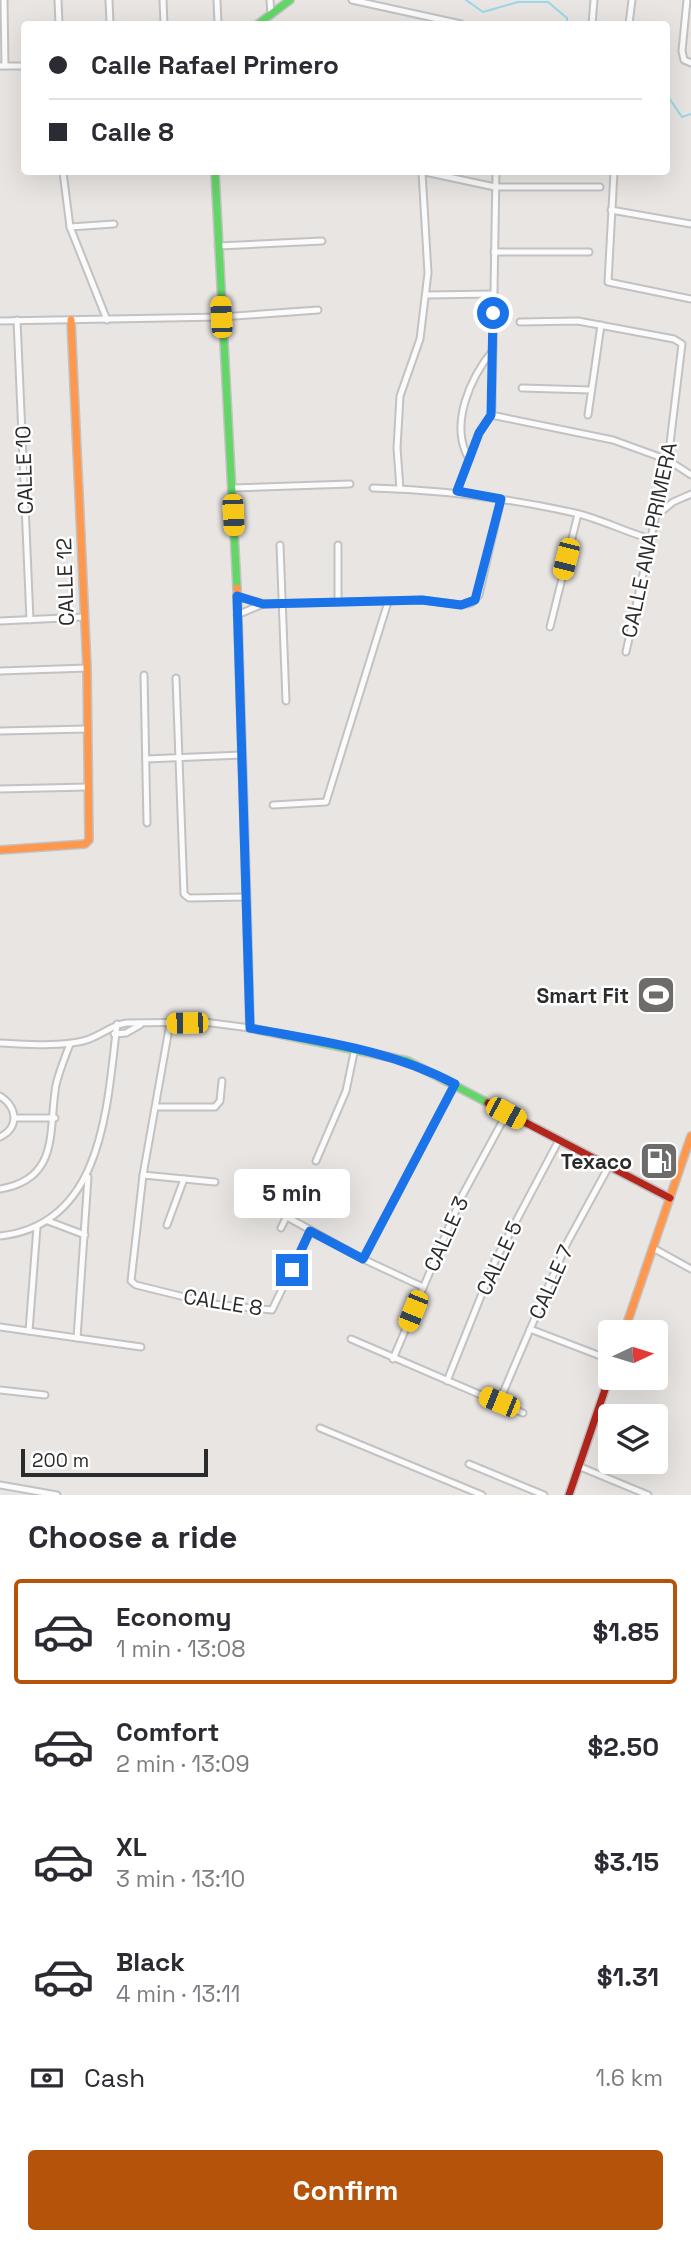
<!DOCTYPE html>
<meta charset="utf-8">
<style>
:root{--surface:#fff;--page:#f7f7f7;--text:#2b2b33;--muted:#7c7c81;--line:#e1e1e2;--accent:#b45309}
body{margin:0;font-family:"Space Grotesk",sans-serif;background:var(--page);color:var(--text);height:100vh;display:flex;flex-direction:column;font-size:26px;white-space:nowrap}
*{box-sizing:border-box;margin:0}
p{font-size:23px;color:var(--muted)}
.icon{flex:none;width:38px;height:38px;fill:none;stroke:currentColor;stroke-width:2;stroke-linecap:round;stroke-linejoin:round}
.map{position:relative;height:1495px;overflow:hidden}
.side{display:flex;flex-direction:column;background:var(--surface);flex:1}
.side>*{flex:none}
.guide{position:absolute;left:21px;top:21px;width:649px;height:154px;border-radius:7px;box-shadow:0 7px 28px #0002;display:grid;align-content:center;height:154px;padding:0 28px;background:var(--surface)}
.needle{width:46px;rotate:86deg}
.controls{position:absolute;left:598px;top:1320px;display:grid;gap:14px}
.controls a{display:grid;place-items:center;width:70px;height:70px;border-radius:7px;background:var(--surface);box-shadow:0 7px 28px #0002;font-size:35px}
.scale{position:absolute;left:21px;bottom:18px;width:187px;box-sizing:border-box;padding-left:7px;border:4px solid #2b2b2b;border-top:0;font-size:19px;line-height:24px;white-space:nowrap;color:#2b2b2b;-webkit-text-stroke:5px #fff;paint-order:stroke}
.end{position:absolute;width:32px;height:32px;margin:-16px;border:9px solid #1a73e8;background:#fff;box-shadow:0 0 0 4px #fff}
.from{border-radius:50%}
.bubble{position:absolute;height:49px;border-radius:7px;background:var(--surface);box-shadow:0 7px 28px #0002;font-size:23px;font-weight:700;line-height:49px;text-align:center}
.car{position:absolute;width:21px;height:42px;margin:-21px -10px;border-radius:9px;box-shadow:0 0 5px 2px #0007;background:linear-gradient(#f5c518 24%,#345 0 40%,#f5c518 0 76%,#345 0 86%,#f5c518 0)}
.guide b{display:flex;align-items:center;gap:24px;height:66px;font-size:26px}
.guide b+b{border-top:2px solid var(--line)}
.guide i{width:18px;height:18px;background:var(--text)}
ul{padding:0;list-style:none}
li{display:flex;align-items:center;gap:21px;height:105px;margin:0 14px 10px;padding:0 14px;border:4px solid transparent;border-radius:7px}
li div{flex:1}
li b{display:block;font-size:26px}
li em{font-style:normal;font-weight:700}
li.selected{border-color:var(--accent)}
li>.icon{width:63px;height:63px;stroke-width:1.5}
h2{padding:0 28px;font-size:32px;line-height:84px}
.pay{display:flex;align-items:center;gap:18px;height:77px;padding:0 28px;font-size:26px}
.pay p{margin-inline-start:auto}
.cta{display:flex;gap:14px;margin-top:auto;padding:14px 28px}
.cta a{flex:1;height:80px;border-radius:7px;background:var(--accent);color:#fff;font-size:28px;font-weight:700;line-height:80px;text-align:center}
.map>svg:first-child{display:block}
.lines{fill:none;stroke-linecap:round;stroke-linejoin:round}
.stream{stroke:#98d8e7;stroke-width:2}
.street-casing{stroke:#c2c2c2;stroke-width:9}
.fast-casing{stroke:#c2c2c2;stroke-width:10}
.slow-casing{stroke:#c2c2c2;stroke-width:10}
.jam-casing{stroke:#c2c2c2;stroke-width:10}
.street{stroke:#fcfbfb;stroke-width:5}
.fast{stroke:#63d668;stroke-width:7}
.slow{stroke:#ff974d;stroke-width:7}
.jam{stroke:#b3261e;stroke-width:7}
.route{stroke:#1a73e8;stroke-width:9}
.labels{text-anchor:middle;dominant-baseline:central;stroke-width:5;stroke-linejoin:round;paint-order:stroke}
.street-label{font-size:21px;fill:#2b2b2b;stroke:#fff}
.poi-label{font-size:21px;font-weight:bold;fill:#2b2b2b;stroke:#fff;text-anchor:end}
</style>
<div class="map">
<svg width="691" height="1495" viewBox="0 0 691 1495">
<rect width="100%" height="100%" fill="#e8e5e2"/>
<g class="lines">
<g class="stream">
<path d="M466 0 483 12 518 2H548L567 18V24"/>
<path d="M667 95 682 117 691 114"/>
</g>
<g class="street-casing">
<g id="street">
<path d="M4 0 5 66"/>
<path d="M58 0 59 24"/>
<path d="M109 0 110 24"/>
<path d="M163 0 164 24"/>
<path d="M217 0 218 24"/>
<path d="M270 0 271 14"/>
<path d="M352 0 461 24"/>
<path d="M687 0 682 51 684 60 691 63"/>
<path d="M592 24 594 0"/>
<path d="M629 24 632 0"/>
<path d="M0 66H24"/>
<path d="M63 172 70 227 107 320"/>
<path d="M425 172 495 187H600"/>
<path d="M614 172 608 282 691 299"/>
<path d="M611 210 691 224"/>
<path d="M70 227 114 224"/>
<path d="M218 246 322 241"/>
<path d="M494 252H589"/>
<path d="M427 295 494 294"/>
<path d="M17 320 30 620"/>
<path d="M0 321 221 317 318 310"/>
<path d="M520 322 578 321 674 339 682 344 668 460 626 652"/>
<path d="M522 388 591 390"/>
<path d="M491 415 613 440 668 460 691 475"/>
<path d="M588 415 601 325"/>
<path d="M469 459C449 425 470 378 493 350"/>
<path d="M232 488 350 484"/>
<path d="M373 488C442 490 508 498 575 513 601 519 625 532 651 539"/>
<path d="M400 489 397 448 400 396 420 339 428 273 422 172"/>
<path d="M457 491 479 433 491 415 492 408 496 172"/>
<path d="M656 516 673 502 691 494"/>
<path d="M280 545 286 701"/>
<path d="M338 545V602"/>
<path d="M237 596 263 604 422 600 461 605 471 603 479 595 501 499"/>
<path d="M237 615 263 604"/>
<path d="M0 621 84 617"/>
<path d="M550 627 578 514"/>
<path d="M0 671 87 668"/>
<path d="M144 675 147 823"/>
<path d="M176 678 184 894 189 898 245 897"/>
<path d="M0 731 87 729"/>
<path d="M146 759 242 755"/>
<path d="M0 789 88 787"/>
<path d="M273 805 326 802 388 602"/>
<path d="M170 1023 143 1175 131 1281 136 1285 213 1304 272 1310 310 1231"/>
<path d="M114 1034 126 1033 140 1025"/>
<path d="M0 1043C27 1044 57 1047 83 1041 100 1037 112 1024 127 1023L204 1022 250 1028"/>
<path d="M0 1096C17 1107 20 1127 0 1137"/>
<path d="M156 1107H215L220 1101 222 1081"/>
<path d="M15 1118H55"/>
<path d="M316 1161 346 1091 355 1048"/>
<path d="M143 1175 215 1182"/>
<path d="M0 1189C61 1179 48 1129 56 1085 59 1072 65 1057 70 1044"/>
<path d="M287 1217 363 1259 423 1287"/>
<path d="M48 1221 85 1235"/>
<path d="M167 1225 184 1179"/>
<path d="M281 1228 301 1187"/>
<path d="M0 1236C104 1225 107 1105 117 1024"/>
<path d="M653 1248 691 1269"/>
<path d="M363 1259 455 1084"/>
<path d="M0 1327 141 1347"/>
<path d="M530 1329 611 1360"/>
<path d="M29 1331 37 1227"/>
<path d="M77 1338 88 1177"/>
<path d="M351 1339 523 1413"/>
<path d="M393 1359 462 1196 507 1113"/>
<path d="M447 1381 495 1261 559 1140"/>
<path d="M0 1390 45 1395"/>
<path d="M499 1402 567 1243 609 1166"/>
<path d="M320 1428 482 1495"/>
<path d="M469 1464 544 1495"/>
<path d="M578 1466 648 1495"/>
<path d="M0 1485 57 1495"/>
</g>
</g>
<g class="fast-casing">
<g id="fast">
<path d="M258 24 290 0"/>
<path d="M215 172 237 588"/>
<path d="M247 914 250 1028 408 1061 488 1103"/>
</g>
</g>
<g class="slow-casing">
<g id="slow">
<path d="M237 588 247 914"/>
<path d="M0 850 85 844 89 840 87 668 71 320"/>
<path d="M624 1332 691 1136"/>
</g>
</g>
<g class="jam-casing">
<g id="jam">
<path d="M488 1103 670 1198"/>
<path d="M569 1495 611 1372"/>
</g>
</g>
<use href="#street" class="street"/>
<use href="#fast" class="fast"/>
<use href="#slow" class="slow"/>
<use href="#jam" class="jam"/>
</g>
<g class="lines">
<path class="route" d="M292 1270 310 1231 363 1259 455 1084C391 1050 320 1041 250 1028L237 596 263 604 422 600 461 605 475 600 501 499 457 491 479 433 491 415 493 313"/>
</g>
<defs>
<g id="stadium-square" transform="scale(2.0125)"><rect x="-9" y="-9" width="18" height="18" rx="4" fill="#6d6c6b" stroke="#fff"/><path d="M0-5a6.5 5 0 1 0 0 10a6.5 5 0 1 0 0-10ZM-3.5-1.8h7v3.6h-7Z" fill="#fff"/></g>
<g id="fuel-square" transform="scale(2.0125)"><rect x="-9" y="-9" width="18" height="18" rx="4" fill="#6d6c6b" stroke="#fff"/><path d="M-5.5-6h7V0h2V4h1.3V-2.5L3-4.5l.8-.8L6-3V5H2.5V1h-1V6h-7ZM-4.2-4.7v3.2H.2V-4.7Z" fill="#fff"/></g>
</defs>
<g fill-rule="evenodd">
<use href="#stadium-square" x="656" y="995"/>
<use href="#fuel-square" x="659" y="1161"/>
</g>
<g class="labels">
<g class="street-label">
<text transform="translate(24 470) rotate(-92)">CALLE 10</text>
<text transform="translate(649 540) rotate(-78)">CALLE ANA PRIMERA</text>
<text transform="translate(65 582) rotate(-92)">CALLE 12</text>
<text transform="translate(446 1234) rotate(-66)">CALLE 3</text>
<text transform="translate(499 1258) rotate(-65)">CALLE 5</text>
<text transform="translate(551 1282) rotate(-66)">CALLE 7</text>
<text transform="translate(223 1302) rotate(9)">CALLE 8</text>
</g>
<g class="poi-label">
<text x="629" y="995">Smart Fit</text>
<text x="632" y="1161">Texaco</text>
</g>
</g>
</svg>
<div class="controls">
<a><svg class="needle" viewBox="-14 -14 28 28"><path d="M0-13l5 13h-10z" fill="#e53935"/><path d="M0 13l5-13h-10z" fill="#7c7c81"/></svg></a>
<a><svg class="icon" aria-label="layers" viewBox="0 0 24 24"><path d="M12 4l9 5-9 5-9-5zM3 14l9 5 9-5"/></svg></a>
</div>
<div class="scale">200 m</div>
<i class="end from" style="left:493px;top:313px"></i>
<i class="end" style="left:292px;top:1270px"></i>
<div class="bubble" style="left:234px;top:1169px;width:116px">5 min</div>
<i class="car" style="left:221px;top:317px;rotate:357deg"></i>
<i class="car" style="left:233px;top:515px;rotate:177deg"></i>
<i class="car" style="left:566px;top:559px;rotate:194deg"></i>
<i class="car" style="left:187px;top:1023px;rotate:269deg"></i>
<i class="car" style="left:506px;top:1113px;rotate:118deg"></i>
<i class="car" style="left:413px;top:1311px;rotate:202deg"></i>
<i class="car" style="left:499px;top:1402px;rotate:292deg"></i>
<div class="guide">
<b><i class="from"></i>Calle Rafael Primero</b>
<b><i></i>Calle 8</b>
</div>
</div>
<section class="side">
<h2>Choose a ride</h2>
<ul>
<li class="selected"><svg class="icon" aria-label="car" viewBox="0 0 24 24"><path d="M5 17H2v-5l4-1 3-4h7l3 4 3 1v5h-3M9 17h6M6 11h13"/><circle cx="7" cy="17" r="2"/><circle cx="17" cy="17" r="2"/></svg><div><b>Economy</b><p>1 min · 13:08</p></div><em>$1.85</em></li>
<li><svg class="icon" aria-label="car" viewBox="0 0 24 24"><path d="M5 17H2v-5l4-1 3-4h7l3 4 3 1v5h-3M9 17h6M6 11h13"/><circle cx="7" cy="17" r="2"/><circle cx="17" cy="17" r="2"/></svg><div><b>Comfort</b><p>2 min · 13:09</p></div><em>$2.50</em></li>
<li><svg class="icon" aria-label="car" viewBox="0 0 24 24"><path d="M5 17H2v-5l4-1 3-4h7l3 4 3 1v5h-3M9 17h6M6 11h13"/><circle cx="7" cy="17" r="2"/><circle cx="17" cy="17" r="2"/></svg><div><b>XL</b><p>3 min · 13:10</p></div><em>$3.15</em></li>
<li><svg class="icon" aria-label="car" viewBox="0 0 24 24"><path d="M5 17H2v-5l4-1 3-4h7l3 4 3 1v5h-3M9 17h6M6 11h13"/><circle cx="7" cy="17" r="2"/><circle cx="17" cy="17" r="2"/></svg><div><b>Black</b><p>4 min · 13:11</p></div><em>$1.31</em></li>
</ul>
<div class="pay"><svg class="icon" aria-label="cash" viewBox="0 0 24 24"><path d="M3 7h18v10H3z"/><circle cx="12" cy="12" r="2"/></svg>Cash<p>1.6 km</p></div>
<div class="cta"><a>Confirm</a></div>
</section>
